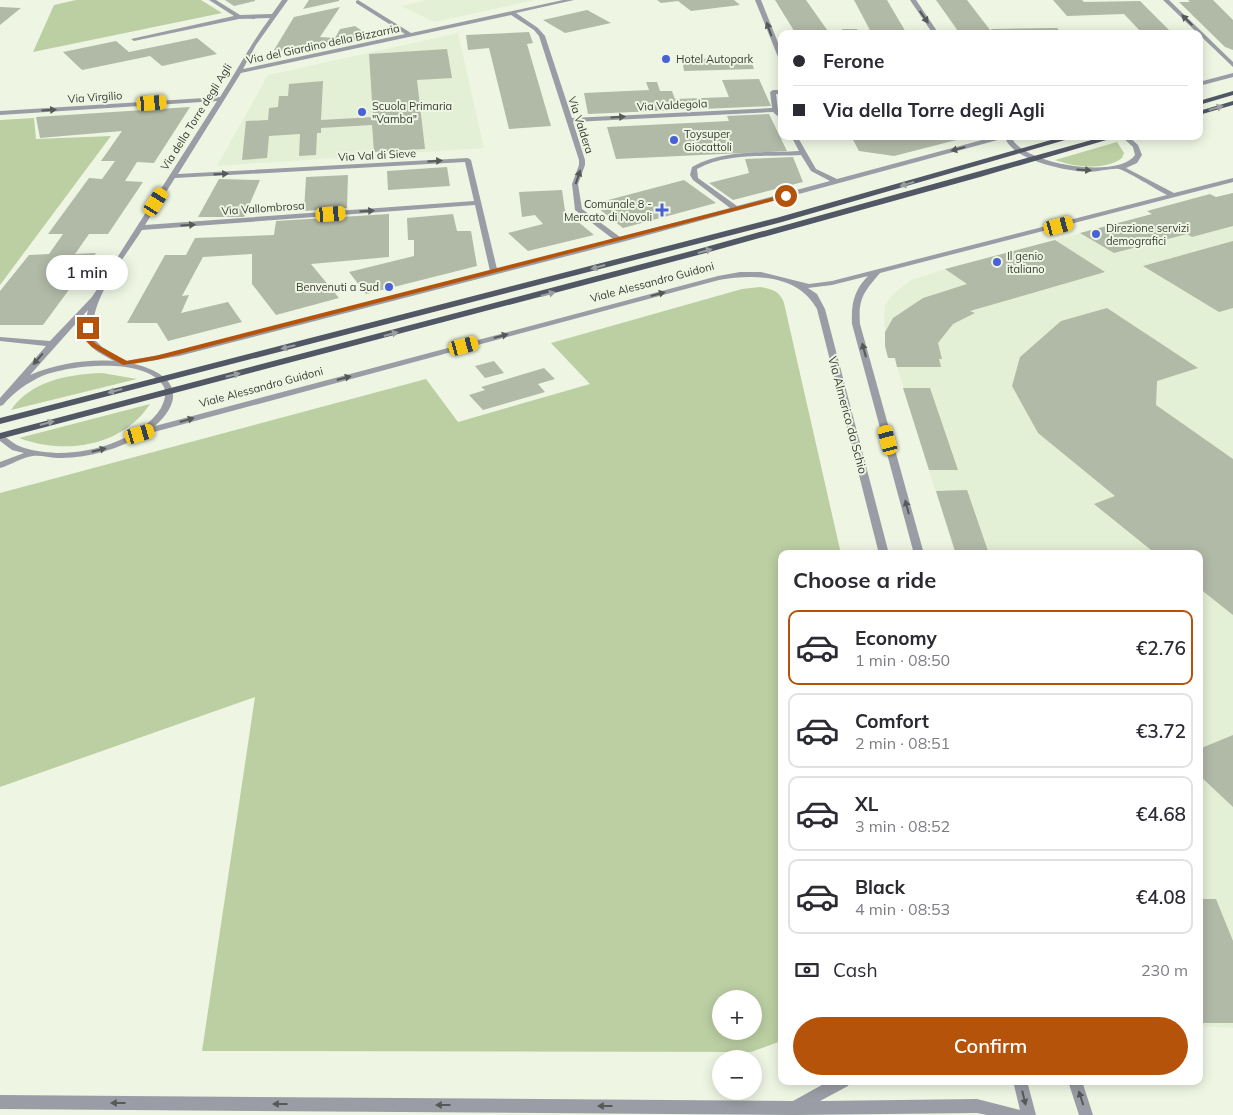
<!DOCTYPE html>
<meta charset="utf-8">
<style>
:root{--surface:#fff;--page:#f7f7f7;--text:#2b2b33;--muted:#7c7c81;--line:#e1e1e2;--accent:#b45309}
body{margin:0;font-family:Mulish,sans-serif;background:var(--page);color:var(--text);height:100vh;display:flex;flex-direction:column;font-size:19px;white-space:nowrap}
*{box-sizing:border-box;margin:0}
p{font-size:16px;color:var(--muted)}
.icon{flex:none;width:28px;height:28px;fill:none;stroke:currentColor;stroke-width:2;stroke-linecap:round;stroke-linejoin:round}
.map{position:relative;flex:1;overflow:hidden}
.panel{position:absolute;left:778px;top:550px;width:425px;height:535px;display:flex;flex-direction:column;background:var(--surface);border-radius:10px;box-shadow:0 2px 12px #0003}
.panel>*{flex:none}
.hud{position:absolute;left:778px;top:30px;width:425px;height:110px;border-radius:10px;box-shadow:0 2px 12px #0003;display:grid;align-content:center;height:110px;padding:0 15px;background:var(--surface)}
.fabs{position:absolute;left:712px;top:990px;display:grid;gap:10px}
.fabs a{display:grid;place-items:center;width:50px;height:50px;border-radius:50%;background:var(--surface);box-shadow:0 2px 12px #0003;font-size:25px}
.end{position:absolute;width:22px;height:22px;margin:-11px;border:6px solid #b45309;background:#fff;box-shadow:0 0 0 2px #fff}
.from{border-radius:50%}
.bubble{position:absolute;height:35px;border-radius:18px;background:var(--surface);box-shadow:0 2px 12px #0003;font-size:16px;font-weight:600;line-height:35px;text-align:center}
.car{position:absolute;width:15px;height:30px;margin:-15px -8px;border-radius:6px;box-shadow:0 0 4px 1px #0007;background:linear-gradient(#f5c518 24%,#345 0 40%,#f5c518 0 76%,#345 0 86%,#f5c518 0)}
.hud b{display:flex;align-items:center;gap:18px;height:48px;font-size:19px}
.hud b+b{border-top:1px solid var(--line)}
.hud i{width:12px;height:12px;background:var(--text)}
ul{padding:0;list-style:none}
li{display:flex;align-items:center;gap:15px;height:75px;margin:0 10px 8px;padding:0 5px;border:2px solid var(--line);border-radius:10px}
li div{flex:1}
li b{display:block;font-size:19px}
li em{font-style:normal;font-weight:600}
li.selected{border-color:var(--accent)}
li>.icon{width:45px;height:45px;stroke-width:1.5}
h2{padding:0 15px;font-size:22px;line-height:60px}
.pay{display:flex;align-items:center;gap:12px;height:55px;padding:0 15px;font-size:19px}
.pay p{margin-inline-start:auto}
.button{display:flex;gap:10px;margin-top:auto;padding:10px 15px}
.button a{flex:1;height:58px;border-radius:30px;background:var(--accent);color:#fff;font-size:20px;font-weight:600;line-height:58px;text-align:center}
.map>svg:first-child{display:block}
.built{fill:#e4f0d5}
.green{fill:#bccfa3;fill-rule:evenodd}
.building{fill:#b1b9a7}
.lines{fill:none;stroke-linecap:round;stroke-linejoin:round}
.street{fill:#9a9da5;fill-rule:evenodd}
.primary{fill:#525765;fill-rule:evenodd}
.oneway{fill:#565957}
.oneway2{fill:#989f9e}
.route{fill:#b45309}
.poi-dot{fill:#4862d5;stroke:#eef6e3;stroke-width:2}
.labels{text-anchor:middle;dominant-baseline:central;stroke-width:4;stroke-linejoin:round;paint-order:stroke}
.far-street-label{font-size:11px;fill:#393c35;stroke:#eef6e3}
.far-poi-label{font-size:11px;fill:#393c35;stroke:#eef6e3;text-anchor:start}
.street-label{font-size:12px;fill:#393c35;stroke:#eef6e3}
</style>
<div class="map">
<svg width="1233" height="1115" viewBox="0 0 1233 1115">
<rect width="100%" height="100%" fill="#eef6e3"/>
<g class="built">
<path d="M427 0H535L435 22 401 6Z"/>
<path d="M458 33 484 148 217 166 268 75Z"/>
<path d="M1233 193V1028L1199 1026V554H955L884 325 885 305 895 292 911 280 945 269Z"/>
</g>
<g class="green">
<path d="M76 0H201L222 13 33 52 54 5Z"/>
<path d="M34 118 36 139 111 136 0 285V120Z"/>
<path d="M1117 142 1124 153 1122 158C1104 171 1075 167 1055 160Z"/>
<path d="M760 287C771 289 780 291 784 303L841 554H781V1041L751 1052 202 1051 255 697 0 787V493L426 379 458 422 590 384 551 343 742 289ZM721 999H754V1031H721Z"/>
<path d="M102 373 137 379 11 410C30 381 69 374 102 373Z"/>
<path d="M150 404C122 447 64 455 19 438Z"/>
</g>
<g class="building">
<path d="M225 0H255V1L234 6Z"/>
<path d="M309 0H339V1L303 9Z"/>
<path d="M657 0H734L740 5 691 11 678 1 661 3Z"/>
<path d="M775 0H806L830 34H796Z"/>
<path d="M854 0H887L907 34H872Z"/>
<path d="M936 0H967L990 30 958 31Z"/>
<path d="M1053 0H1082L1084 2 1140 1 1173 34H1143L1124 14 1067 16Z"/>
<path d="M1188 0H1213L1233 20V50L1225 47 1179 2H1190Z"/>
<path d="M0 7 21 8 0 25Z"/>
<path d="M340 7 320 37 335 38 340 29 355 26 371 37 297 53 274 50 294 17Z"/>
<path d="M587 10 611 23 565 33 543 20Z"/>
<path d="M1057 28 1062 34H994L991 29Z"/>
<path d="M842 29H857L859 34H844Z"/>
<path d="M529 32 533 43 527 44 551 126 509 129 489 48 468 50 466 35Z"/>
<path d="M197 38 217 54 162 66 150 56 82 70 63 52 116 41 129 52Z"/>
<path d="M447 49 452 78 417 80 425 149 374 152 372 125 321 128V133H317L316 155 299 156 300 134 269 136 267 158 242 160 246 121 268 120 269 108 278 107 279 96H288L289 84 323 81 321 120 373 117 369 54Z"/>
<path d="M750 58 754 69 684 71 682 59Z"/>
<path d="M759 79 771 106 588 114 584 93 649 90 646 82H657L660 91H672L675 99 729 97 722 80Z"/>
<path d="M190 107 154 163 137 162 125 181 143 182 108 234H89L75 254 96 253 43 325H0V291L29 255 49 254 63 234H48L89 178 102 179 115 161H101L122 131 40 138 36 117Z"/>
<path d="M769 114 787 151 616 159 607 127 729 121 727 116Z"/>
<path d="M851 136H968V137L894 156 859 151Z"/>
<path d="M793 157 803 182 733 200 709 183 749 173 745 159Z"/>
<path d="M447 167 450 186 388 190 387 171Z"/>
<path d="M348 175 347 208 304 211 306 177Z"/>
<path d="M219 179 260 180 244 217H198Z"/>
<path d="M684 180 716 203 623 228 593 204Z"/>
<path d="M562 190 565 211 594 235 528 251 508 233 543 224 535 215 522 217 519 192Z"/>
<path d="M1233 193V226L1192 237 1187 234 1114 253 1080 233 1152 214 1147 211 1210 194 1216 197Z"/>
<path d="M389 214V257L311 264 339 298 276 315 252 284V254L203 257 182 296 189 295 181 313 228 302 242 322 168 341 157 323H127L165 255H186L195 238 274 235 276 221Z"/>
<path d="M453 214 457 231H471L477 266 366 294 349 272 414 256V240H408L407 218Z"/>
<path d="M1055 240 1105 272 970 311 975 313 953 324 938 343 942 359H939L941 367H897L895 358H888L885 346V332L893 318 923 298 967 284 945 269Z"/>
<path d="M1233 241V308L1219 312 1143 266Z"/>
<path d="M1107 308 1198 368 1157 381 1156 405 1233 459V615L1199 588V554H1156L1094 504 1115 496 1038 433 1012 386 1020 357 1061 321Z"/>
<path d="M494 361 504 373 485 378 475 366Z"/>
<path d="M544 368 555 379 538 384 545 392 483 410 469 395 485 390 481 387Z"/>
<path d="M903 388H930L958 470H929Z"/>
<path d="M967 490 989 554H956L936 491Z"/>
<path d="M1233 735V807L1199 775V749Z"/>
<path d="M1199 899H1216L1233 941V1023H1199Z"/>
</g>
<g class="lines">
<g class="street">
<path d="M209 0H216L240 15 272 14 282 0H288L256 45 243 69 405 34 356 3V1L358 0 411 33 563 0H574L516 13 538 28 545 36 572 118 772 108 770 92 773 90H781V94H776L778 110 781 113V119L773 112 573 122 585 160V165L578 184 582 209 620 237 730 208 693 180 690 175 692 167C724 149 763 153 799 151L791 136H797L816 169 837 179 997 136H1011C1019 164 1119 180 1135 155L1133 147 1121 136H1128L1138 145 1142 155 1137 163 1126 168 1174 193 1233 178V182L880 273C864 292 858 298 860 324L924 554H914L852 324C851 304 854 290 868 276L832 285 808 288 817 294 825 309 889 554H879L817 309C798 274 753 274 719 280L143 435C118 449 87 459 57 458 49 458 41 455 33 456 22 457 11 465 0 468V462L24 453 12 450 0 441V434C7 437 12 443 19 446 31 451 44 452 56 453 90 454 142 439 161 408 164 402 167 394 164 387 147 356 69 365 42 376 27 383 14 392 3 405L0 406V398L46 346 0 341V337L50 341 92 297 217 101 0 115V111L220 97C237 71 251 43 270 18L239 19 134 41 131 39 234 16ZM511 15 534 30 539 36 579 160V165L572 184 575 210 613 239 497 269 471 160 468 158 178 174 241 73ZM1005 138C1014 161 1066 171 1088 172 1097 172 1112 168 1119 169 1125 170 1159 191 1167 195L832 281 809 284 761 272H740L718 276 155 426C188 396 173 373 134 364L179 356 622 242ZM801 155 811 171 830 181 737 206 698 178 697 169C728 152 767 157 801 155ZM465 162 474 201 145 225 175 178ZM475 205 490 271 176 352 125 361 102 347 93 338C88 301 123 260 142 230ZM88 310C80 342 86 346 114 361 86 359 56 364 30 375Z"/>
<path d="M755 0H761L781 50V59L778 57Z"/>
<path d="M910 0H916L939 34H933Z"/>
<path d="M1163 0H1169L1233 62V67Z"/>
<path d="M1233 73V77L1199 86V82Z"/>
<path d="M829 1081H850L848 1086 820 1101 977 1099 1020 1110 1013 1081H1027L1036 1115H987L977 1113 794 1115 0 1109V1095L793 1101Z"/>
<path d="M1068 1081H1082L1093 1115H1079Z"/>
</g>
<g class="primary">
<path d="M1233 91V95L1199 105V101Z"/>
<path d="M1233 101V105L1199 115V111Z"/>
<path d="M1065 136H1079L782 222 0 424V418L776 218Z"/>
<path d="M1106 136H1120L980 177 702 254 0 439V433L695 250Z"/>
</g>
</g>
<defs><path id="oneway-solid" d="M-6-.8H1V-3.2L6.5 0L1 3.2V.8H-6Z" transform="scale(1.25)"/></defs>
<g class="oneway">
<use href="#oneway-solid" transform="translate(924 17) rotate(55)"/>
<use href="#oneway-solid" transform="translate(1187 20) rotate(-136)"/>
<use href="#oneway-solid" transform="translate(769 29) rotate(-110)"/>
<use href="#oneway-solid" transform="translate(49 110) rotate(-4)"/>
<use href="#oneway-solid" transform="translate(618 117) rotate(-3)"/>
<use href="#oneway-solid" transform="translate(958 149) rotate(165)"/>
<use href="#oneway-solid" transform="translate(435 161) rotate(-3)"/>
<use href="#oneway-solid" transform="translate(1084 170) rotate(4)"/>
<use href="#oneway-solid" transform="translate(221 174) rotate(-3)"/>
<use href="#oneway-solid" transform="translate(578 177) rotate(-71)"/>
<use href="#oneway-solid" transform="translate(367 211) rotate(-4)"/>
<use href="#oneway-solid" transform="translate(188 225) rotate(-4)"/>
<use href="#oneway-solid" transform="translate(658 294) rotate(-15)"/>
<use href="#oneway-solid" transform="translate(501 336) rotate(-15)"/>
<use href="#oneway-solid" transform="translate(864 350) rotate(-105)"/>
<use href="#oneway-solid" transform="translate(38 359) rotate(131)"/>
<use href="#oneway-solid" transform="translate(344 378) rotate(-15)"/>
<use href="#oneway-solid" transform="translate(187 420) rotate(-16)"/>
<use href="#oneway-solid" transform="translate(99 450) rotate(-14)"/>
<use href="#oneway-solid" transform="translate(907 507) rotate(-105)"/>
<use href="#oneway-solid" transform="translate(1024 1098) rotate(76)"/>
<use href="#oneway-solid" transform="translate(1081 1098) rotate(-108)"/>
<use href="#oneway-solid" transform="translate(118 1103) rotate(-180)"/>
<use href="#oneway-solid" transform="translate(280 1104) rotate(-180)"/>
<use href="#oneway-solid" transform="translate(443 1105) rotate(-180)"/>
<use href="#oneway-solid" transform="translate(605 1106) rotate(-180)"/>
</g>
<g class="oneway2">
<use href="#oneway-solid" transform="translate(1216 108) rotate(-16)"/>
<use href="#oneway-solid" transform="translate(907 184) rotate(164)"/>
<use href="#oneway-solid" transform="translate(705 251) rotate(-15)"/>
<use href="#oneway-solid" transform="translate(598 267) rotate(165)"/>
<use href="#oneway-solid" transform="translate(548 294) rotate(-15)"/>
<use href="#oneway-solid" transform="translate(391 334) rotate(-15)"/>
<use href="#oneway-solid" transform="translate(288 347) rotate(166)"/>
<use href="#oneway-solid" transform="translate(233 375) rotate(-14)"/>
<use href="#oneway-solid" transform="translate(115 391) rotate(165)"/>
<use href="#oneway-solid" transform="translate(47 423) rotate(-15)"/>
</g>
<path class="route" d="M786 194 788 197 156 360 123 365 92 347 85 340 83 333 86 326H90L92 340 96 344 127 361 155 356Z"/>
<g class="poi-dot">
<circle cx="666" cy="59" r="5"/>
<circle cx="362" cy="112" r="5"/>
<circle cx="674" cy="140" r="5"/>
<path d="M659.5 202.5h5v5h5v5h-5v5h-5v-5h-5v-5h5z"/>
<circle cx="1096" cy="234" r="5"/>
<circle cx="997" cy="262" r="5"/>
<circle cx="389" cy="287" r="5"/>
</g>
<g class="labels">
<g class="far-street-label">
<text transform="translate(323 44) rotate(-12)">Via del Giardino della Bizzarria</text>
<text transform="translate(95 97) rotate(-4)">Via Virgilio</text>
<text transform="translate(672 105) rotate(-3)">Via Valdegola</text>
<text transform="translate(196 117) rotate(-58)">Via della Torre degli Agli</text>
<text transform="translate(581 125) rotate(72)">Via Valdera</text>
<text transform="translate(377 155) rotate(-3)">Via Val di Sieve</text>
<text transform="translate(263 208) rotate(-4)">Via Vallombrosa</text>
<text transform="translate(652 282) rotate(-15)">Viale Alessandro Guidoni</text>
<text transform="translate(261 387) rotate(-15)">Viale Alessandro Guidoni</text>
</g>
<g class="far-poi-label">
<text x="676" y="59">Hotel Autopark</text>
<text x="372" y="106">Scuola Primaria<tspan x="372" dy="13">"Vamba"</tspan></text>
<text x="684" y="134">Toysuper<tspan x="684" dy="13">Giocattoli</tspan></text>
<text x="652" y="204" text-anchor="end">Comunale 8 -<tspan x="652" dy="13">Mercato di Novoli</tspan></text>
<text x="1106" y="228">Direzione servizi<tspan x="1106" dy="13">demografici</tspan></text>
<text x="1007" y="256">Il genio<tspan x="1007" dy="13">italiano</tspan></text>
<text x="379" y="287" text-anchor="end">Benvenuti a Sud</text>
</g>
<g class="street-label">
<text transform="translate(848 415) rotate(75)">Via Almerico da Schio</text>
</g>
</g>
</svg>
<div class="fabs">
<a>+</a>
<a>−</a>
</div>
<i class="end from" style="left:786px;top:196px"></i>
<i class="end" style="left:88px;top:328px"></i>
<div class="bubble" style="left:46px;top:255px;width:82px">1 min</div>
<i class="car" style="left:152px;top:103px;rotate:86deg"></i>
<i class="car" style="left:156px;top:202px;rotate:32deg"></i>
<i class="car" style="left:331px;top:214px;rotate:86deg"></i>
<i class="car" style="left:1059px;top:226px;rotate:75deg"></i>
<i class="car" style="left:464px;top:346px;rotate:75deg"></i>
<i class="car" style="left:140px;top:434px;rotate:74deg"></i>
<i class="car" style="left:888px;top:440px;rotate:345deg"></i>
<div class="hud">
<b><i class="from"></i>Ferone</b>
<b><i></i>Via della Torre degli Agli</b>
</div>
<section class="panel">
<h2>Choose a ride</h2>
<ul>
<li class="selected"><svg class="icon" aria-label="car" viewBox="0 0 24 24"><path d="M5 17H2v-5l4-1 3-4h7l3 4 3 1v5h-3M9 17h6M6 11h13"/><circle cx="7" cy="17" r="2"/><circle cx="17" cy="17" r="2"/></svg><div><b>Economy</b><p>1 min · 08:50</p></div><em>€2.76</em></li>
<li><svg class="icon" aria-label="car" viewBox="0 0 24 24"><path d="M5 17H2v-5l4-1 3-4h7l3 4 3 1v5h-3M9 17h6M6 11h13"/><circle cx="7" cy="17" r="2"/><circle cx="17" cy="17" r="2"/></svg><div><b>Comfort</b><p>2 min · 08:51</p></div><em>€3.72</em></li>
<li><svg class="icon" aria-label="car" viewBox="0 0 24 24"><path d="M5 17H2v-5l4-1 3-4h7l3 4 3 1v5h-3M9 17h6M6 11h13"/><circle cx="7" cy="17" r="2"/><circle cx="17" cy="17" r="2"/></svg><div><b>XL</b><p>3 min · 08:52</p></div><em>€4.68</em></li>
<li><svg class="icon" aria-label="car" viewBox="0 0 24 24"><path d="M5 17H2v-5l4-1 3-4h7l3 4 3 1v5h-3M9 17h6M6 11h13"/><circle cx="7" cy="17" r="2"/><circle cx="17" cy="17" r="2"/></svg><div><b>Black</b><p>4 min · 08:53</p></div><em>€4.08</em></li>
</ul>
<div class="pay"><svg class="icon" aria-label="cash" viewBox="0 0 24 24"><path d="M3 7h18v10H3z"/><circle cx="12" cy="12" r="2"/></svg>Cash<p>230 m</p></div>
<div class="button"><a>Confirm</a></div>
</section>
</div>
